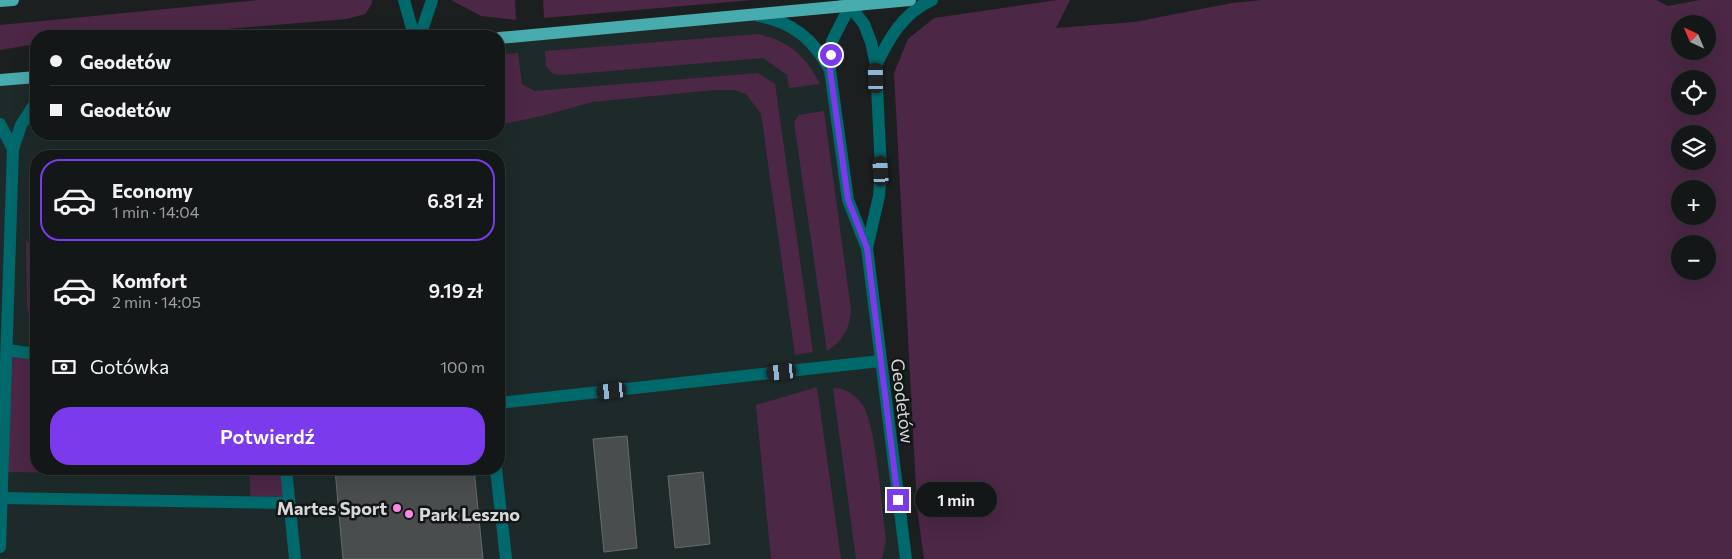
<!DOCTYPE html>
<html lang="pl">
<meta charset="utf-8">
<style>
:root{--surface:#141717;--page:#212424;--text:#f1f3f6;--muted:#9d9fa1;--line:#333636;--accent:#7c3aed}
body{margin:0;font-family:Commissioner,sans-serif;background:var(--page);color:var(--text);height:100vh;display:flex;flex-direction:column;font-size:19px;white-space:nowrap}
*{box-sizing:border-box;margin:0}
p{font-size:16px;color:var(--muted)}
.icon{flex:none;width:28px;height:28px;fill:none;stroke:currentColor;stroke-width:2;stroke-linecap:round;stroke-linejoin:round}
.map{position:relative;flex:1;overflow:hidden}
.panel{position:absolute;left:30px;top:150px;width:475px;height:325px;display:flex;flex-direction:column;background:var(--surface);border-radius:20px;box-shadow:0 5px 20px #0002,0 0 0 1px var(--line)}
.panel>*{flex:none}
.hud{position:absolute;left:30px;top:30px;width:475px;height:110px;border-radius:20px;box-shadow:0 5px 20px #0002,0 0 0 1px var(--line);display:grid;align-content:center;height:110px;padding:0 20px;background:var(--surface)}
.needle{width:32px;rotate:316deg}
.fabs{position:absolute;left:1671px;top:15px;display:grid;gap:10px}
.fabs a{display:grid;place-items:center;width:45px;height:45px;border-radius:50%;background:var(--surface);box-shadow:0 5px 20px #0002,0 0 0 1px var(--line);font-size:25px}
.end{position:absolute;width:22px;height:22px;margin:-11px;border:6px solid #7c3aed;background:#fff;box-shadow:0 0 0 2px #fff}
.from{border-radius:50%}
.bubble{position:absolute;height:35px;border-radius:18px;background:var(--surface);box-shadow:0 5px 20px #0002,0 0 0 1px var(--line);font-size:16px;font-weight:600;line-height:35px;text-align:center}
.car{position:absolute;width:15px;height:30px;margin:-15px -8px;border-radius:6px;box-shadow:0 0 4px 1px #0007;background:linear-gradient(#222 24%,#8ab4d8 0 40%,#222 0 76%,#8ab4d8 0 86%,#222 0)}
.hud b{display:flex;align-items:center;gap:18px;height:48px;font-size:19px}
.hud b+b{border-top:1px solid var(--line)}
.hud i{width:12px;height:12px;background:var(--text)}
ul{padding:9px 0 0;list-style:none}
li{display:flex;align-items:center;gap:15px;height:82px;margin:0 10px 8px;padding:0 10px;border:2px solid transparent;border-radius:20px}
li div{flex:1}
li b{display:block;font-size:19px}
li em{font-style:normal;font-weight:600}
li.on{border-color:var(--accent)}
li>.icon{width:45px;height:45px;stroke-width:1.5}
.pay{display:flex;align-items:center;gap:12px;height:55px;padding:0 20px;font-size:19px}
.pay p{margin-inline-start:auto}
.button{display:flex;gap:10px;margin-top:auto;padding:10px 20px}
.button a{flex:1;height:58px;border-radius:20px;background:var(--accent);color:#fff;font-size:20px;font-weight:600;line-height:58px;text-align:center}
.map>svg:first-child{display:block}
.built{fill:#1e2a2a;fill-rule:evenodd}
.green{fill:#4c2746;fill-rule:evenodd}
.building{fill:#494d4d;stroke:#666b6b}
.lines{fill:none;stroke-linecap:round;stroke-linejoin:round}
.minor{stroke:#00696c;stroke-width:12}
.major{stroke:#48abae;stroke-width:12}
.route{stroke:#7c3aed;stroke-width:6}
.poi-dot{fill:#fa87e7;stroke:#121616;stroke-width:2}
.labels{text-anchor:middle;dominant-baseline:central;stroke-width:5;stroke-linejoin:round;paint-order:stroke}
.street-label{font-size:18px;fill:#d7d9d9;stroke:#121616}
.poi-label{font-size:18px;font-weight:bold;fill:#d7d9d9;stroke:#121616;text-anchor:end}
</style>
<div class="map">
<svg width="1732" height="559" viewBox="0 0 1732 559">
<rect width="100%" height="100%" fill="#1b1f1f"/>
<path class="built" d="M773 18 821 53 848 200 867 248 906 559H0V80L36 77V134H499V38ZM36 156H499V469H36Z"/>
<g class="green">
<path d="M259 0H372V4L365 14 347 19 144 36H36V44L0 50V25Z"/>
<path d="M451 0H515L516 20 481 16Z"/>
<path d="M543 0H753L544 18Z"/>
<path d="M1057 0H1070L1056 28 1134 22 1232 3 1261 0H1656L1668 6 1700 0H1732V559H924L917 508 894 73 908 39 934 18ZM1680 24H1708V51H1680ZM1680 79H1708V106H1680ZM1680 134H1708V161H1680ZM1680 189H1708V216H1680ZM1680 244H1708V271H1680Z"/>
<path d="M758 34C789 41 806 56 820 84L789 88 787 75 763 58 563 75 553 74 546 66 545 51Z"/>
<path d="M518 53 522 84 535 91 758 73 775 84 813 352 795 355 761 114 746 94 734 90H715L592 102 542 116 499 125V55Z"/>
<path d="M824 111 851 310C850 328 843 341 827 351L794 122 799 115Z"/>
<path d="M26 239 34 252 36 330 27 308Z"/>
<path d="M7 350 36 354V469H286L289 503H250V475L3 472Z"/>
<path d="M817 387 841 559H771L756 405Z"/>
<path d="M833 388C844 388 855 394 862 404 876 422 882 512 886 540L882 559H856Z"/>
</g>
<g class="building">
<path d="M627 436 637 548 604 552 593 439Z"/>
<path d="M335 469H474L483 559H343Z"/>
<path d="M703 472 710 544 675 548 668 476Z"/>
</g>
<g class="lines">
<g class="minor">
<path d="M404 0 414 36"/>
<path d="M845 0 864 24 871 42 876 65 881 171 879 196 867 248"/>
<path d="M853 0 832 41 830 70 848 200 867 248 906 559"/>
<path d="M759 16C793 22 814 40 830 70"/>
<path d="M420 36 432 0"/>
<path d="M876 65C890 37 903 13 932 0"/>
<path d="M0 124 13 149"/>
<path d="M7 350 36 354"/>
<path d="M499 403 880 361"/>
<path d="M286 469 295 559"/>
<path d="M496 469 506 559"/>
<path d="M2 498 289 503"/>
<path d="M0 547 13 149 21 125 36 102"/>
</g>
<g class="major">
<path d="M0 1 13 0"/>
<path d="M499 38 910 0"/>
<path d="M0 80 36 77"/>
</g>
</g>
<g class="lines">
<path class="route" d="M831 55 830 70 848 200 867 248 898 500"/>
</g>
<g class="poi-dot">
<circle cx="397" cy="508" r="5"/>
<circle cx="409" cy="514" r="5"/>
</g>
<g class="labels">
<g class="street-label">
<text transform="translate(903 401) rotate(83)">Geodetów</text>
</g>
<g class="poi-label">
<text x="387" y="508">Martes Sport</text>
<text x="419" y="514" text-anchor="start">Park Leszno</text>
</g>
</g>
</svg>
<div class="fabs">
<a><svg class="needle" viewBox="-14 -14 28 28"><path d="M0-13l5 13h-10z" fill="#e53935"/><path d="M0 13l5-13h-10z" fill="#9d9fa1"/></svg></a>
<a><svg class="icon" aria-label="locate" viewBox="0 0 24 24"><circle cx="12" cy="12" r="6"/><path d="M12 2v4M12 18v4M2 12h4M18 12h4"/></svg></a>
<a><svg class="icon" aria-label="layers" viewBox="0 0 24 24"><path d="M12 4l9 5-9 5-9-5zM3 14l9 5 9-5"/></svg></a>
<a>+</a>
<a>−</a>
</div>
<i class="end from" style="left:831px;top:55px"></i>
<i class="end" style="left:898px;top:500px"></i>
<div class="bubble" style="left:915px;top:482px;width:82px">1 min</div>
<i class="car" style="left:876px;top:78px;rotate:359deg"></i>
<i class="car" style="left:881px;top:171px;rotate:356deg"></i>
<i class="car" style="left:782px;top:372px;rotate:264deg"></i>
<i class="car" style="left:612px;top:391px;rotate:264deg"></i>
<div class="hud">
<b><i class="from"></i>Geodetów</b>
<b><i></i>Geodetów</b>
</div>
<section class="panel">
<ul>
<li class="on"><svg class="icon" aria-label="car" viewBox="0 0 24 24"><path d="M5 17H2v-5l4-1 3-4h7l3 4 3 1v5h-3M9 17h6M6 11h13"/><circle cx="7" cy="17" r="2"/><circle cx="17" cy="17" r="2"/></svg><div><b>Economy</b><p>1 min · 14:04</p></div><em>6.81 zł</em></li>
<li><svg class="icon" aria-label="car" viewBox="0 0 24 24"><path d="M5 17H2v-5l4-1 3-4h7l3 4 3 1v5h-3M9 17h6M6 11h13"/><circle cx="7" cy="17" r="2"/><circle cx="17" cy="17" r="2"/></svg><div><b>Komfort</b><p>2 min · 14:05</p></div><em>9.19 zł</em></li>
</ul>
<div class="pay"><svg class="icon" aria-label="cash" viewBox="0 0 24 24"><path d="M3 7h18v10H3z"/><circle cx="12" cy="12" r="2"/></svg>Gotówka<p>100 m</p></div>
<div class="button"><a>Potwierdź</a></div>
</section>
</div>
